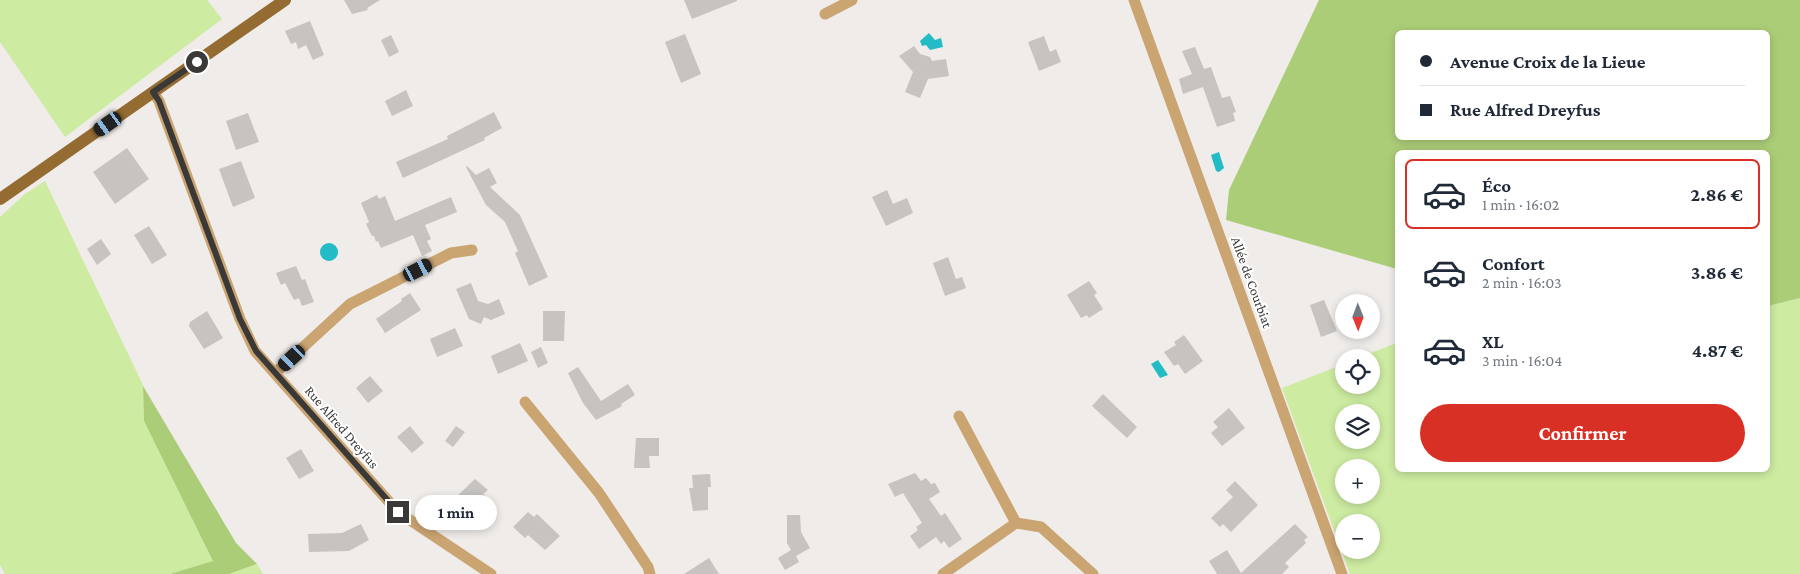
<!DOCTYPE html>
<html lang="fr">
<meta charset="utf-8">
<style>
:root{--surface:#fff;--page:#f6f6f7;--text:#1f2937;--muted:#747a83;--line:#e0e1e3;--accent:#d93025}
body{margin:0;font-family:"Crimson Pro",serif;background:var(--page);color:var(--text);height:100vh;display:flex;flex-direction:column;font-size:19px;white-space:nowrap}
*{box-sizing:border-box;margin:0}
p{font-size:16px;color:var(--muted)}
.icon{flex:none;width:28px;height:28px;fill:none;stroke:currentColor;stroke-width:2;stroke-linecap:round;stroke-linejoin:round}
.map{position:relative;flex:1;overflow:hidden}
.sheet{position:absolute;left:1395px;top:150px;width:375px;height:322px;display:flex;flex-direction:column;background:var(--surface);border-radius:8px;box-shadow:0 2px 8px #0003}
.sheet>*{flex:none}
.banner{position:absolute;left:1395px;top:30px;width:375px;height:110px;border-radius:8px;box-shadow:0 2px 8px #0003;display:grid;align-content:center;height:110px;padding:0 25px;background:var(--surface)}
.needle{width:32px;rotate:179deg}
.tools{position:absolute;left:1335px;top:294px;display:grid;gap:10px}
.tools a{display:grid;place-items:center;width:45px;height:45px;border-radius:50%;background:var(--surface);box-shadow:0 2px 8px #0003;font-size:25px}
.end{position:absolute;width:22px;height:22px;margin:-11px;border:6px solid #3a3938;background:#fff;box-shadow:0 0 0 2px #fff}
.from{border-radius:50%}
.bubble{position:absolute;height:35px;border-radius:18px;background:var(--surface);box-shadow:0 2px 8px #0003;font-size:16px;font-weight:700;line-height:35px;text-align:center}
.car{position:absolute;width:15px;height:30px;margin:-15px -8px;border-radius:6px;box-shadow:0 0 4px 1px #0007;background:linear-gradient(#222 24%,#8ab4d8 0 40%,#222 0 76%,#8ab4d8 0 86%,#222 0)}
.banner b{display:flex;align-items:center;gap:18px;height:48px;font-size:19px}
.banner b+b{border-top:1px solid var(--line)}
.banner i{width:12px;height:12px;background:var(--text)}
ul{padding:9px 0 0;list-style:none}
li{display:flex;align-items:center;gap:15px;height:70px;margin:0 10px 8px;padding:0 15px;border:2px solid transparent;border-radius:8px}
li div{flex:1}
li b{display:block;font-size:19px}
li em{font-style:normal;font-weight:700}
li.current{border-color:var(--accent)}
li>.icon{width:45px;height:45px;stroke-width:1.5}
.action{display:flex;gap:10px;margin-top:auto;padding:10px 25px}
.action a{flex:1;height:58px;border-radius:30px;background:var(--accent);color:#fff;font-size:20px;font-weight:700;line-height:58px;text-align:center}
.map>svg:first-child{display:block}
.green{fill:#cdeba1;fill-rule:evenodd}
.forest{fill:#accd77;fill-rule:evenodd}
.water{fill:#23bcc6}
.building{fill:#c7c3c1}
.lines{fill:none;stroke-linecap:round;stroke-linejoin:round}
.street{stroke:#caa471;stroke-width:11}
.primary{stroke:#946b31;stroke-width:12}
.route{stroke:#3a3938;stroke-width:6}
.labels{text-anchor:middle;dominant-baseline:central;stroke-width:4;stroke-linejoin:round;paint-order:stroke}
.street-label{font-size:14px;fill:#3a3938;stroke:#fff}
</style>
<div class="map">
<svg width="1800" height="574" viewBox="0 0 1800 574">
<rect width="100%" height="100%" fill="#f0ece9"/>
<g class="green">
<path d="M0 0H207L222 19 65 137 0 42Z"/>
<path d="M45 181 143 385 144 421 214 561 170 574H5L0 565V217L25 194Z"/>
<path d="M1800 298V574H1350L1282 388 1344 364V385H1371V358L1360 357 1397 343 1398 470H1768V306ZM1344 412H1371V440H1344ZM1344 468H1371V495H1344ZM1344 522H1371V550H1344Z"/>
<path d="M257 564 263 574H229Z"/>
</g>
<g class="forest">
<path d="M1319 0H1800V298L1768 306V152H1398L1397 269 1226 220 1229 190ZM1398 32H1768V138H1398Z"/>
<path d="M143 386 236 543 257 564 229 574H170L213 561 144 421Z"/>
</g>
<g class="water">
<path d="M929 33 935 40 941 38 943 47 930 50 926 45 922 46 920 41Z"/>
<path d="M1219 152 1224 168 1219 172 1216 171 1211 155Z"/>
<circle cx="329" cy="252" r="9"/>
<path d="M1158 360 1168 375 1160 378 1151 364Z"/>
</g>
<g class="building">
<path d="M344 0H380L367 8 368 10 352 14Z"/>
<path d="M684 0H737V1L692 19Z"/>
<path d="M310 21 324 55 313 60 306 45 298 49 296 42 291 44 285 31Z"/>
<path d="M685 34 701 74 681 83 665 42Z"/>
<path d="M391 35 399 52 389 57 381 40Z"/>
<path d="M1044 36 1050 52 1056 49 1061 62 1039 71 1028 42Z"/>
<path d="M914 46 920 54 930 57 932 61 946 59 949 76 928 79 920 98 905 92 913 72 899 56Z"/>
<path d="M1195 47 1204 69 1211 67 1222 98 1230 96 1236 112 1233 113 1235 121 1217 127 1203 87 1183 94 1179 79 1192 74 1182 51Z"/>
<path d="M406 90 413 106 392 116 385 101Z"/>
<path d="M494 112 502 128 484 138 485 140 403 178 396 162 448 139 447 136Z"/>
<path d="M248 113 259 142 236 150 226 121Z"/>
<path d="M127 148 149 179 115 204 93 172Z"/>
<path d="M241 161 255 198 233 207 219 169Z"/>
<path d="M467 166 476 175 489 168 497 183 490 187 520 215 548 277 529 286 515 253 518 251 505 222 486 205 466 167Z"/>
<path d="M887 190 893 204 907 198 913 213 886 226 872 197Z"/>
<path d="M377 195 379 199 385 196 395 221 451 197 457 212 425 225 431 239 427 241 432 251 422 256 413 235 381 248 378 241 376 242 374 236H372L366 224 369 222 361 203Z"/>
<path d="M149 226 167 255 152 264 134 235Z"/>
<path d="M101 239 111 254 97 265 87 249Z"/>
<path d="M948 257 956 279 962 277 966 288 945 296 933 263Z"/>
<path d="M296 266 302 280 305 279 314 302 302 306 299 298 294 300 285 283 281 285 276 273Z"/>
<path d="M1089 281 1097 293 1094 295 1103 309 1089 318 1087 315 1081 318 1067 295Z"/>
<path d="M471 283 478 301 488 304 499 299 505 314 491 320 484 317 481 324 469 319 456 289Z"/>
<path d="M410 293 421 310 385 333 376 319 402 301 401 299Z"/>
<path d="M1324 300 1337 331 1321 337 1310 305Z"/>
<path d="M207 311 223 338 204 349 189 326 190 322Z"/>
<path d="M543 311H565L564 341H543Z"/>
<path d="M455 328 463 346 437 357 430 339Z"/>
<path d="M1184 335 1203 361 1185 374 1178 364 1174 366 1164 352 1176 345 1174 342Z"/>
<path d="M520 343 528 361 498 374 491 356Z"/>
<path d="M541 347 548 363 538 368 531 352Z"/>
<path d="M578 367 601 401 628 384 635 395 621 404 622 406 596 420 583 403 568 373Z"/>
<path d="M370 376 383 391 368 403 356 388Z"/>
<path d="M1103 394 1137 427 1127 438 1092 406Z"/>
<path d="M1229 408 1245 428 1222 446 1211 433 1218 427 1213 422Z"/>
<path d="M410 426 424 443 412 453 397 437Z"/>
<path d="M456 426 465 432 453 447 445 441Z"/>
<path d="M636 438H659V456H649L650 468H634Z"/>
<path d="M301 449 314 471 299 479 286 458Z"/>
<path d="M915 473 921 481 926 478 931 484 935 483 940 492 929 499 941 516 945 513 962 539 949 548 944 541 941 544 936 537 919 549 910 536 918 530 916 527 922 523 903 493 895 497 888 484Z"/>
<path d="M710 474 711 487H708V510L693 511 689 488H693L692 475Z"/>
<path d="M475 479 488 490 483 494 492 502 476 520 455 498Z"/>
<path d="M1235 481 1258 505 1231 532 1223 524 1220 527 1211 518 1233 497 1226 490Z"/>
<path d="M528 512 534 517 537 514 560 536 545 550 528 535 525 538 513 527Z"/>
<path d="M787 515H800L801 532 810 548 796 556 799 562 785 570 778 558 791 550 787 543Z"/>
<path d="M361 524 369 540 349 551 309 552 308 534 342 533Z"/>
<path d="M1295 524 1308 537 1304 540 1306 543 1285 563 1289 567 1282 574H1217L1209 561 1227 550 1241 573Z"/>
<path d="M709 558 719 574H684Z"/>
</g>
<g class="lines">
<g class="street">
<path d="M1134 0 1342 574"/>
<path d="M825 14 852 0"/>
<path d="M153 92 159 101 240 319 255 351 398 512 491 574"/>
<path d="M275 373 350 304 451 253 472 250"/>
<path d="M525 402 599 493 648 567 650 574"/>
<path d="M959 416 1016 523"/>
<path d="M943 574 1016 523 1041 527 1093 574"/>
</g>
<path class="primary" d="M0 199 285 0"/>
</g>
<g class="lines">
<path class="route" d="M197 62 153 92 159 101 240 319 256 351 398 512"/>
</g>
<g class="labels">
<g class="street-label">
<text transform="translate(1252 282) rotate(70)">Allée de Courbiat</text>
<text transform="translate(342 427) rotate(49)">Rue Alfred Dreyfus</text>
</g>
</g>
</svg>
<div class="tools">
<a><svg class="needle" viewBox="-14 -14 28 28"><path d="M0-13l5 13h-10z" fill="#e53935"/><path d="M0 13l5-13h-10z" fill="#747a83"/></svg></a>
<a><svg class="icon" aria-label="locate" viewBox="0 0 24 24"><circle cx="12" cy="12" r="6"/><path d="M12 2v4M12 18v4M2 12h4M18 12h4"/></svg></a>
<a><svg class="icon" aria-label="layers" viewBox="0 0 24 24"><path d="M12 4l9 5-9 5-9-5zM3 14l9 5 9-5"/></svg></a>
<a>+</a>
<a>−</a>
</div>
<i class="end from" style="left:197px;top:62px"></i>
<i class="end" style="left:398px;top:512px"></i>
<div class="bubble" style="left:415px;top:495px;width:82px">1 min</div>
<i class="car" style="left:108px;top:124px;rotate:235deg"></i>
<i class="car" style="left:418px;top:270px;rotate:63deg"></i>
<i class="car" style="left:292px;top:358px;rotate:227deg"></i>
<div class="banner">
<b><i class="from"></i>Avenue Croix de la Lieue</b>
<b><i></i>Rue Alfred Dreyfus</b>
</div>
<section class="sheet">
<ul>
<li class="current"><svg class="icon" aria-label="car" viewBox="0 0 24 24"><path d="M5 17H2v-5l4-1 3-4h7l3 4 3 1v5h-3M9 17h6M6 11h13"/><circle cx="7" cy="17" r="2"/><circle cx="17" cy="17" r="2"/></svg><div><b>Éco</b><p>1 min · 16:02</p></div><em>2.86 €</em></li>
<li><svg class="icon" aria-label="car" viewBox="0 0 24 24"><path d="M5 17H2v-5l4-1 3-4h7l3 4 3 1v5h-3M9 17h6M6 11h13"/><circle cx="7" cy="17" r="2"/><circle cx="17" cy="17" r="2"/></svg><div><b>Confort</b><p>2 min · 16:03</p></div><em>3.86 €</em></li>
<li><svg class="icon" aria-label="car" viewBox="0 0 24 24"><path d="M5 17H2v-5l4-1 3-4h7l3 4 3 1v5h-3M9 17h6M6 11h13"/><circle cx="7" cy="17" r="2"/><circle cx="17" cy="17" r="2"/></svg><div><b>XL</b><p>3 min · 16:04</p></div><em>4.87 €</em></li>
</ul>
<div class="action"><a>Confirmer</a></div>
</section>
</div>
